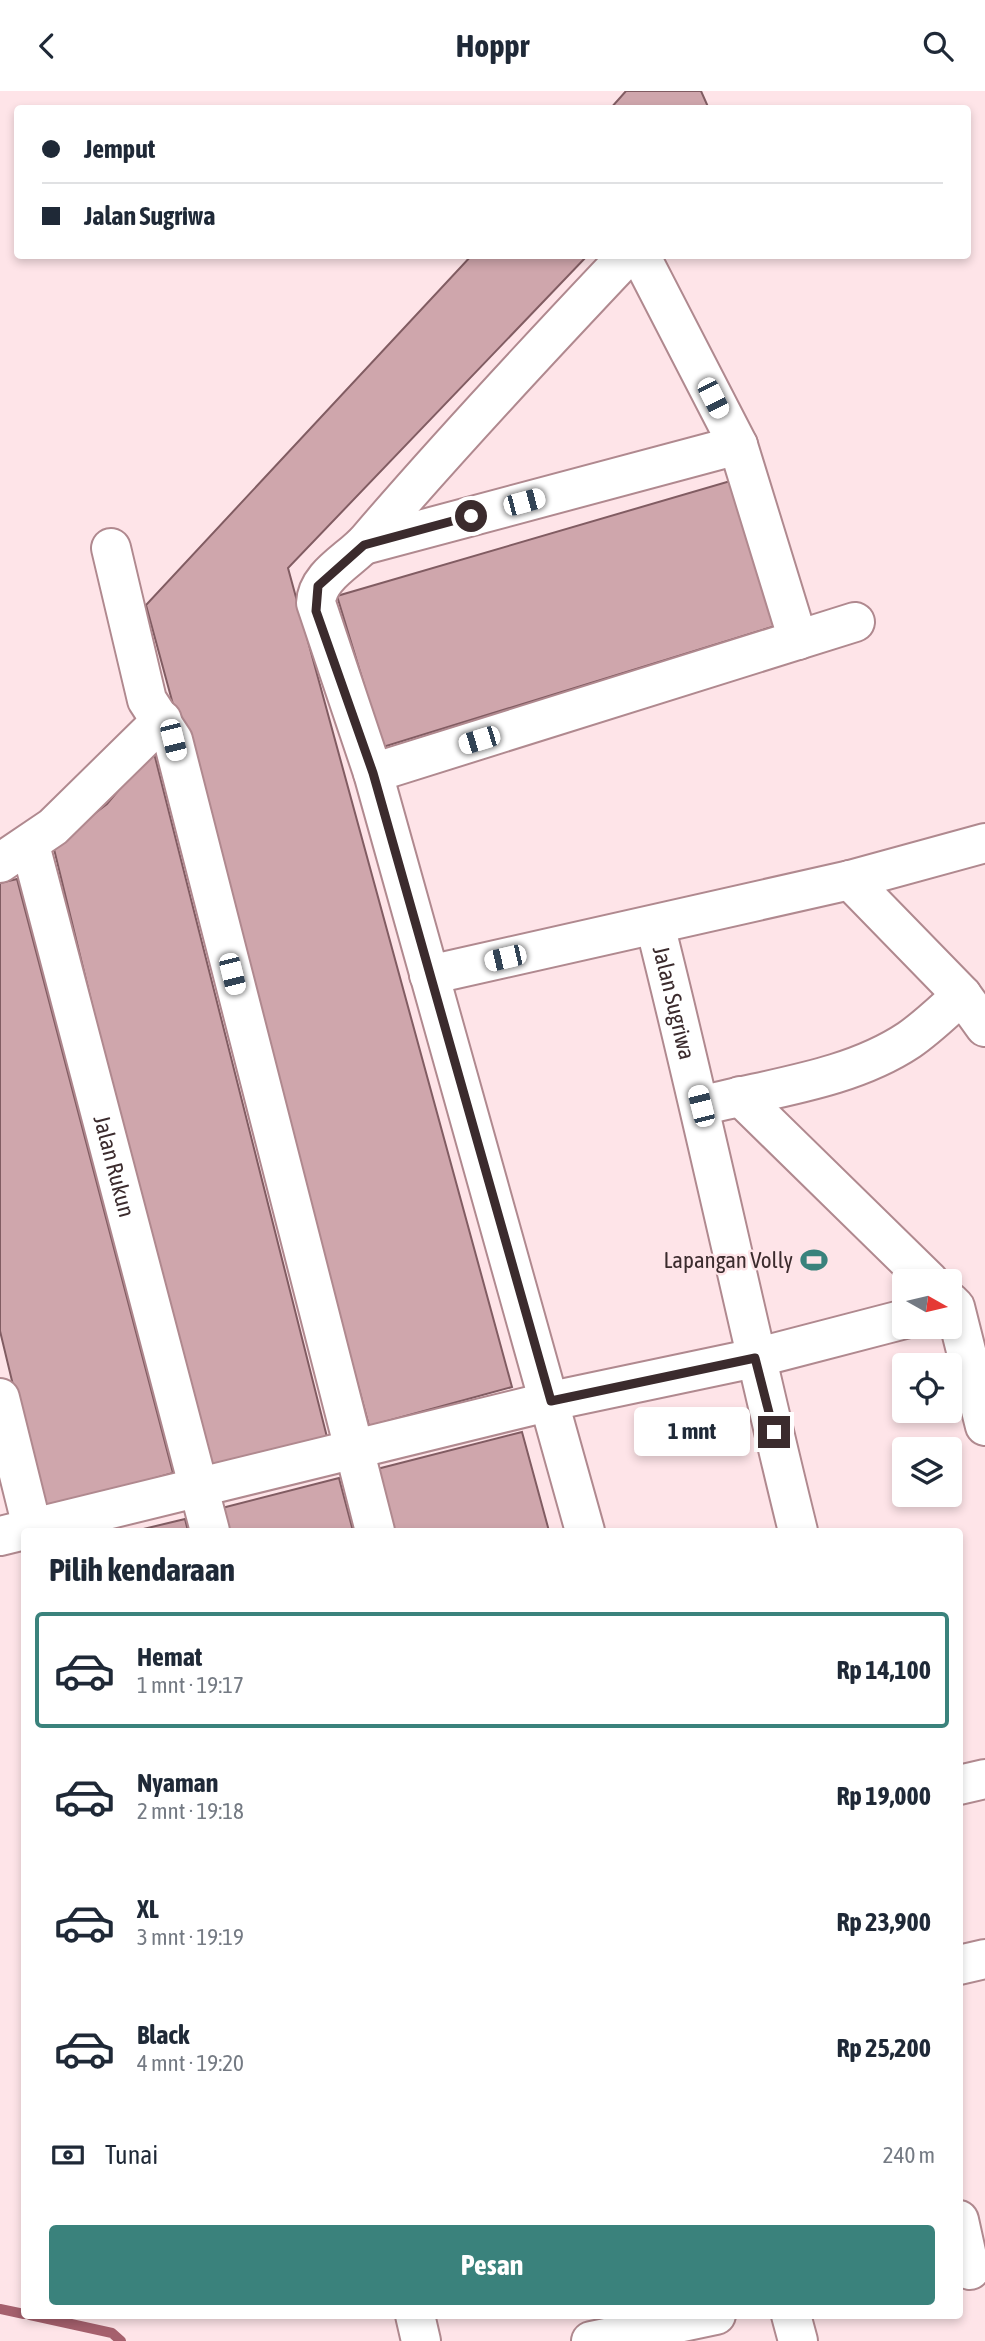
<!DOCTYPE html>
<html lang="id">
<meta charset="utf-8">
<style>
:root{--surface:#fff;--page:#f2f2f3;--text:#1f2937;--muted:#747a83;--line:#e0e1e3;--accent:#3a827c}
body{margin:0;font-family:"Asap Condensed",sans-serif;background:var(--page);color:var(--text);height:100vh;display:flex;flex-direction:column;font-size:26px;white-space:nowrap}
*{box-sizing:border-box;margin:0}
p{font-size:23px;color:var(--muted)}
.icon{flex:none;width:38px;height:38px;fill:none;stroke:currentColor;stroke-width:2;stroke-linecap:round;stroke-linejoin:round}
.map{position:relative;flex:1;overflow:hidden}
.details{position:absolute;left:21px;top:1437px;width:942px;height:791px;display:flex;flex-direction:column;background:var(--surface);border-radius:7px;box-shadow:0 4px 10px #0003}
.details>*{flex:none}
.top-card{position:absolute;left:14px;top:14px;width:957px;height:154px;border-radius:7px;box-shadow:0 4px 10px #0003;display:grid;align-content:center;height:154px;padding:0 28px;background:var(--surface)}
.needle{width:46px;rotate:98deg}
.fabs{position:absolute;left:892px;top:1178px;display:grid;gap:14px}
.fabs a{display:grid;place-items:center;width:70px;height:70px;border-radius:7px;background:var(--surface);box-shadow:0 4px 10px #0003;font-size:35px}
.end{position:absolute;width:32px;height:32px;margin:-16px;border:9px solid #3b2b2d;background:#fff;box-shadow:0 0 0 4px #fff}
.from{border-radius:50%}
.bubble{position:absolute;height:49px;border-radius:7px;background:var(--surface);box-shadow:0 4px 10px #0003;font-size:23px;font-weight:700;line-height:49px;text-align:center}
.car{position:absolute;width:21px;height:42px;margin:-21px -10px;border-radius:9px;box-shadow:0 0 5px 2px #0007;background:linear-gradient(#fff 24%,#345 0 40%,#fff 0 76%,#345 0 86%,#fff 0)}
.top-card b{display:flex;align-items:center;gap:24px;height:66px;font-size:26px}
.top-card b+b{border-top:2px solid var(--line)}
.top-card i{width:18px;height:18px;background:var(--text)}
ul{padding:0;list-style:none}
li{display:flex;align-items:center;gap:21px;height:116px;margin:0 14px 10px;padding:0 14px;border:4px solid transparent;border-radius:7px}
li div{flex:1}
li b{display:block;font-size:26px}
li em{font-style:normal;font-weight:700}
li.selected{border-color:var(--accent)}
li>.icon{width:63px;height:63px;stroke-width:1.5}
h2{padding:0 28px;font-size:32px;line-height:84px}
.pay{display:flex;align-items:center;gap:18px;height:77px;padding:0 28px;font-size:26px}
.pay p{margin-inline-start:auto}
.primary-button{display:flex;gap:14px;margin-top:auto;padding:14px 28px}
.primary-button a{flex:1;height:80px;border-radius:7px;background:var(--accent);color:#fff;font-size:28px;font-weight:700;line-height:80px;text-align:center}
header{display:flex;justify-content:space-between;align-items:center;height:91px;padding:0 28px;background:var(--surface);font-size:32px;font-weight:700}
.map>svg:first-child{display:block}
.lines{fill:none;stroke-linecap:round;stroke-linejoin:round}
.stream{stroke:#a5606d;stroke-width:10}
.building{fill:#cfa6ac;stroke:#815c62;stroke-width:2}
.minor-casing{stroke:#b0898f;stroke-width:42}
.minor{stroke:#fff;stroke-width:38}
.route{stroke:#3b2b2d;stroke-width:9}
.labels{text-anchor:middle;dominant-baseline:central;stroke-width:5;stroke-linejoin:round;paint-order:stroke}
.street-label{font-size:23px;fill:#3b2b2d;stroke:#fee4e8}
.poi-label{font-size:23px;fill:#3b2b2d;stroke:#fee4e8;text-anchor:end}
</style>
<header><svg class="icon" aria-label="back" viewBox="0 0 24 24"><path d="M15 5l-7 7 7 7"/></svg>Hoppr<svg class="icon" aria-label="search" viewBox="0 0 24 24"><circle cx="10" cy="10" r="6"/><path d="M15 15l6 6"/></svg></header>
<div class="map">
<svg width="985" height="2250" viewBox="0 0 985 2250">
<rect width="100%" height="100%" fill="#fee4e8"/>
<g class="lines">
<g class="stream">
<path d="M0 2218 24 2223"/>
<path d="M30 2224 112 2242 121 2250"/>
</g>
</g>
<g class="building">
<path d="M626 0H701L709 18H610Z"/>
<path d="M472 164H588L288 477 512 1296 369 1335 146 514Z"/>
<path d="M744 386 782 533 383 656 337 505Z"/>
<path d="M153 658 328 1350 206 1380 53 754 107 713Z"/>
<path d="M17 788 173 1382 43 1419 0 1240V792Z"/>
<path d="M522 1341 549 1440H394L377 1378Z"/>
<path d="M339 1387 353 1440H224L218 1418Z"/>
<path d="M185 1428 188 1440H135Z"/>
</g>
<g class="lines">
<g class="minor-casing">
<g id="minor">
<path d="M640 164 738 354 798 549"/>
<path d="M364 454 738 354"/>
<path d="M111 457 147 609 173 649 375 1440"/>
<path d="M373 682 855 531"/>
<path id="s1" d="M30 754 210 1440"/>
<path d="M0 772 53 736 162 629"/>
<path d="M850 789 962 904 985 936"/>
<path id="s2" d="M655 834C706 1036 748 1239 798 1440"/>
<path d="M429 884 850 789 985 752"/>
<path d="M740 1005 929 1190"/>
<path d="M701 1015C769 997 849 989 909 949 928 936 945 919 962 904"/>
<path d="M950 1211 955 1216 985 1335"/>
<path d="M0 1307 33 1440"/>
<path d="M585 1440 373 682 316 512C317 484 351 469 368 449 452 351 539 258 628 164"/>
<path d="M0 1445 551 1310 755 1267 905 1228"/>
<path d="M959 1694 985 1688"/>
<path d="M959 1874 985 1868"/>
<path d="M959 2129 970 2179"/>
<path d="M415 2224 421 2250"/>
<path d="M791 2224 798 2250"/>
<path d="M591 2250 716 2224"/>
</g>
</g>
<use href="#minor" class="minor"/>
</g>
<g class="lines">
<path class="route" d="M471 425 364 454 318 495 316 520 373 682 551 1310 755 1267 774 1341"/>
</g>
<defs>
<g id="stadium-bare" transform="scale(2.1)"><path d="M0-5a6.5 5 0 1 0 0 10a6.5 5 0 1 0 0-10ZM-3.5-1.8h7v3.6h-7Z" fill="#3a827c" stroke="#fee4e8" stroke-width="2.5" paint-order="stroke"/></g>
</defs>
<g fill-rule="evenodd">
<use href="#stadium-bare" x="814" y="1169"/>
</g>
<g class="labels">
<g class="street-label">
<text stroke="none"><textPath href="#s2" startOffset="80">Jalan Sugriwa</textPath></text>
<text stroke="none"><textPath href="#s1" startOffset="332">Jalan Rukun</textPath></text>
</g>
<g class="poi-label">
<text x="793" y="1169">Lapangan Volly</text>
</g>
</g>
</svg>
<div class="fabs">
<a><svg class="needle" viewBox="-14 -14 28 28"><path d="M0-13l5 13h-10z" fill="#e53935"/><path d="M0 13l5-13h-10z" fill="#747a83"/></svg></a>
<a><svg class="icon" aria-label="locate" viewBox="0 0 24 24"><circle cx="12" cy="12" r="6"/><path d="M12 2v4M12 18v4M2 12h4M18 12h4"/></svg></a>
<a><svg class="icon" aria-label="layers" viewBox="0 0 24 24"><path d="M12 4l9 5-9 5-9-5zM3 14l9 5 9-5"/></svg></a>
</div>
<i class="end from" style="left:471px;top:425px"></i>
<i class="end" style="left:774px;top:1341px"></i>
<div class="bubble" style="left:634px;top:1316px;width:116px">1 mnt</div>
<i class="car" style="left:713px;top:307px;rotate:153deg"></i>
<i class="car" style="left:524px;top:411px;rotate:75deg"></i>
<i class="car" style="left:173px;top:649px;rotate:166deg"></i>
<i class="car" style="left:479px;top:649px;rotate:253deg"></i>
<i class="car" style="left:505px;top:867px;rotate:257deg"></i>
<i class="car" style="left:232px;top:883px;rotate:166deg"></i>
<i class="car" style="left:701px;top:1015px;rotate:346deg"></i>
<div class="top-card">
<b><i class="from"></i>Jemput</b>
<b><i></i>Jalan Sugriwa</b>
</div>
<section class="details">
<h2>Pilih kendaraan</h2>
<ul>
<li class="selected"><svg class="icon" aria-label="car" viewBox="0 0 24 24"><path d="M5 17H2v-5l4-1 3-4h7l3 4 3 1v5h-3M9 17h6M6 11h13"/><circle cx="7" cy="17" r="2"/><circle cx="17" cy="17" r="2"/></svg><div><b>Hemat</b><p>1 mnt · 19:17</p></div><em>Rp 14,100</em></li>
<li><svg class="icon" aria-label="car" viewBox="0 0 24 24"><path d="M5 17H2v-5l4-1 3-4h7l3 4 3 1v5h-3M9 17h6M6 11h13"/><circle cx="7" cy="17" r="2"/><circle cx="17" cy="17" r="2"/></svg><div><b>Nyaman</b><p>2 mnt · 19:18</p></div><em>Rp 19,000</em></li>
<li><svg class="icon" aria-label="car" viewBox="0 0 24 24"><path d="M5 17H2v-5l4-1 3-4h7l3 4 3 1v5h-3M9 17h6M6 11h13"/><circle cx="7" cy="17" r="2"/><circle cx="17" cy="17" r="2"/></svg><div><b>XL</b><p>3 mnt · 19:19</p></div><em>Rp 23,900</em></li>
<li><svg class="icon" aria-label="car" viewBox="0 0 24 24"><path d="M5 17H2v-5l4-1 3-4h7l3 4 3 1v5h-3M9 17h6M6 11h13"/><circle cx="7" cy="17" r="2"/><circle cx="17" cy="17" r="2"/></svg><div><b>Black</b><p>4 mnt · 19:20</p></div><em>Rp 25,200</em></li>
</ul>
<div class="pay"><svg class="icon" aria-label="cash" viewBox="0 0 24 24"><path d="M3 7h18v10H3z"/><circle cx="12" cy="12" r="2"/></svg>Tunai<p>240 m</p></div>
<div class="primary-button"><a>Pesan</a></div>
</section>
</div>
